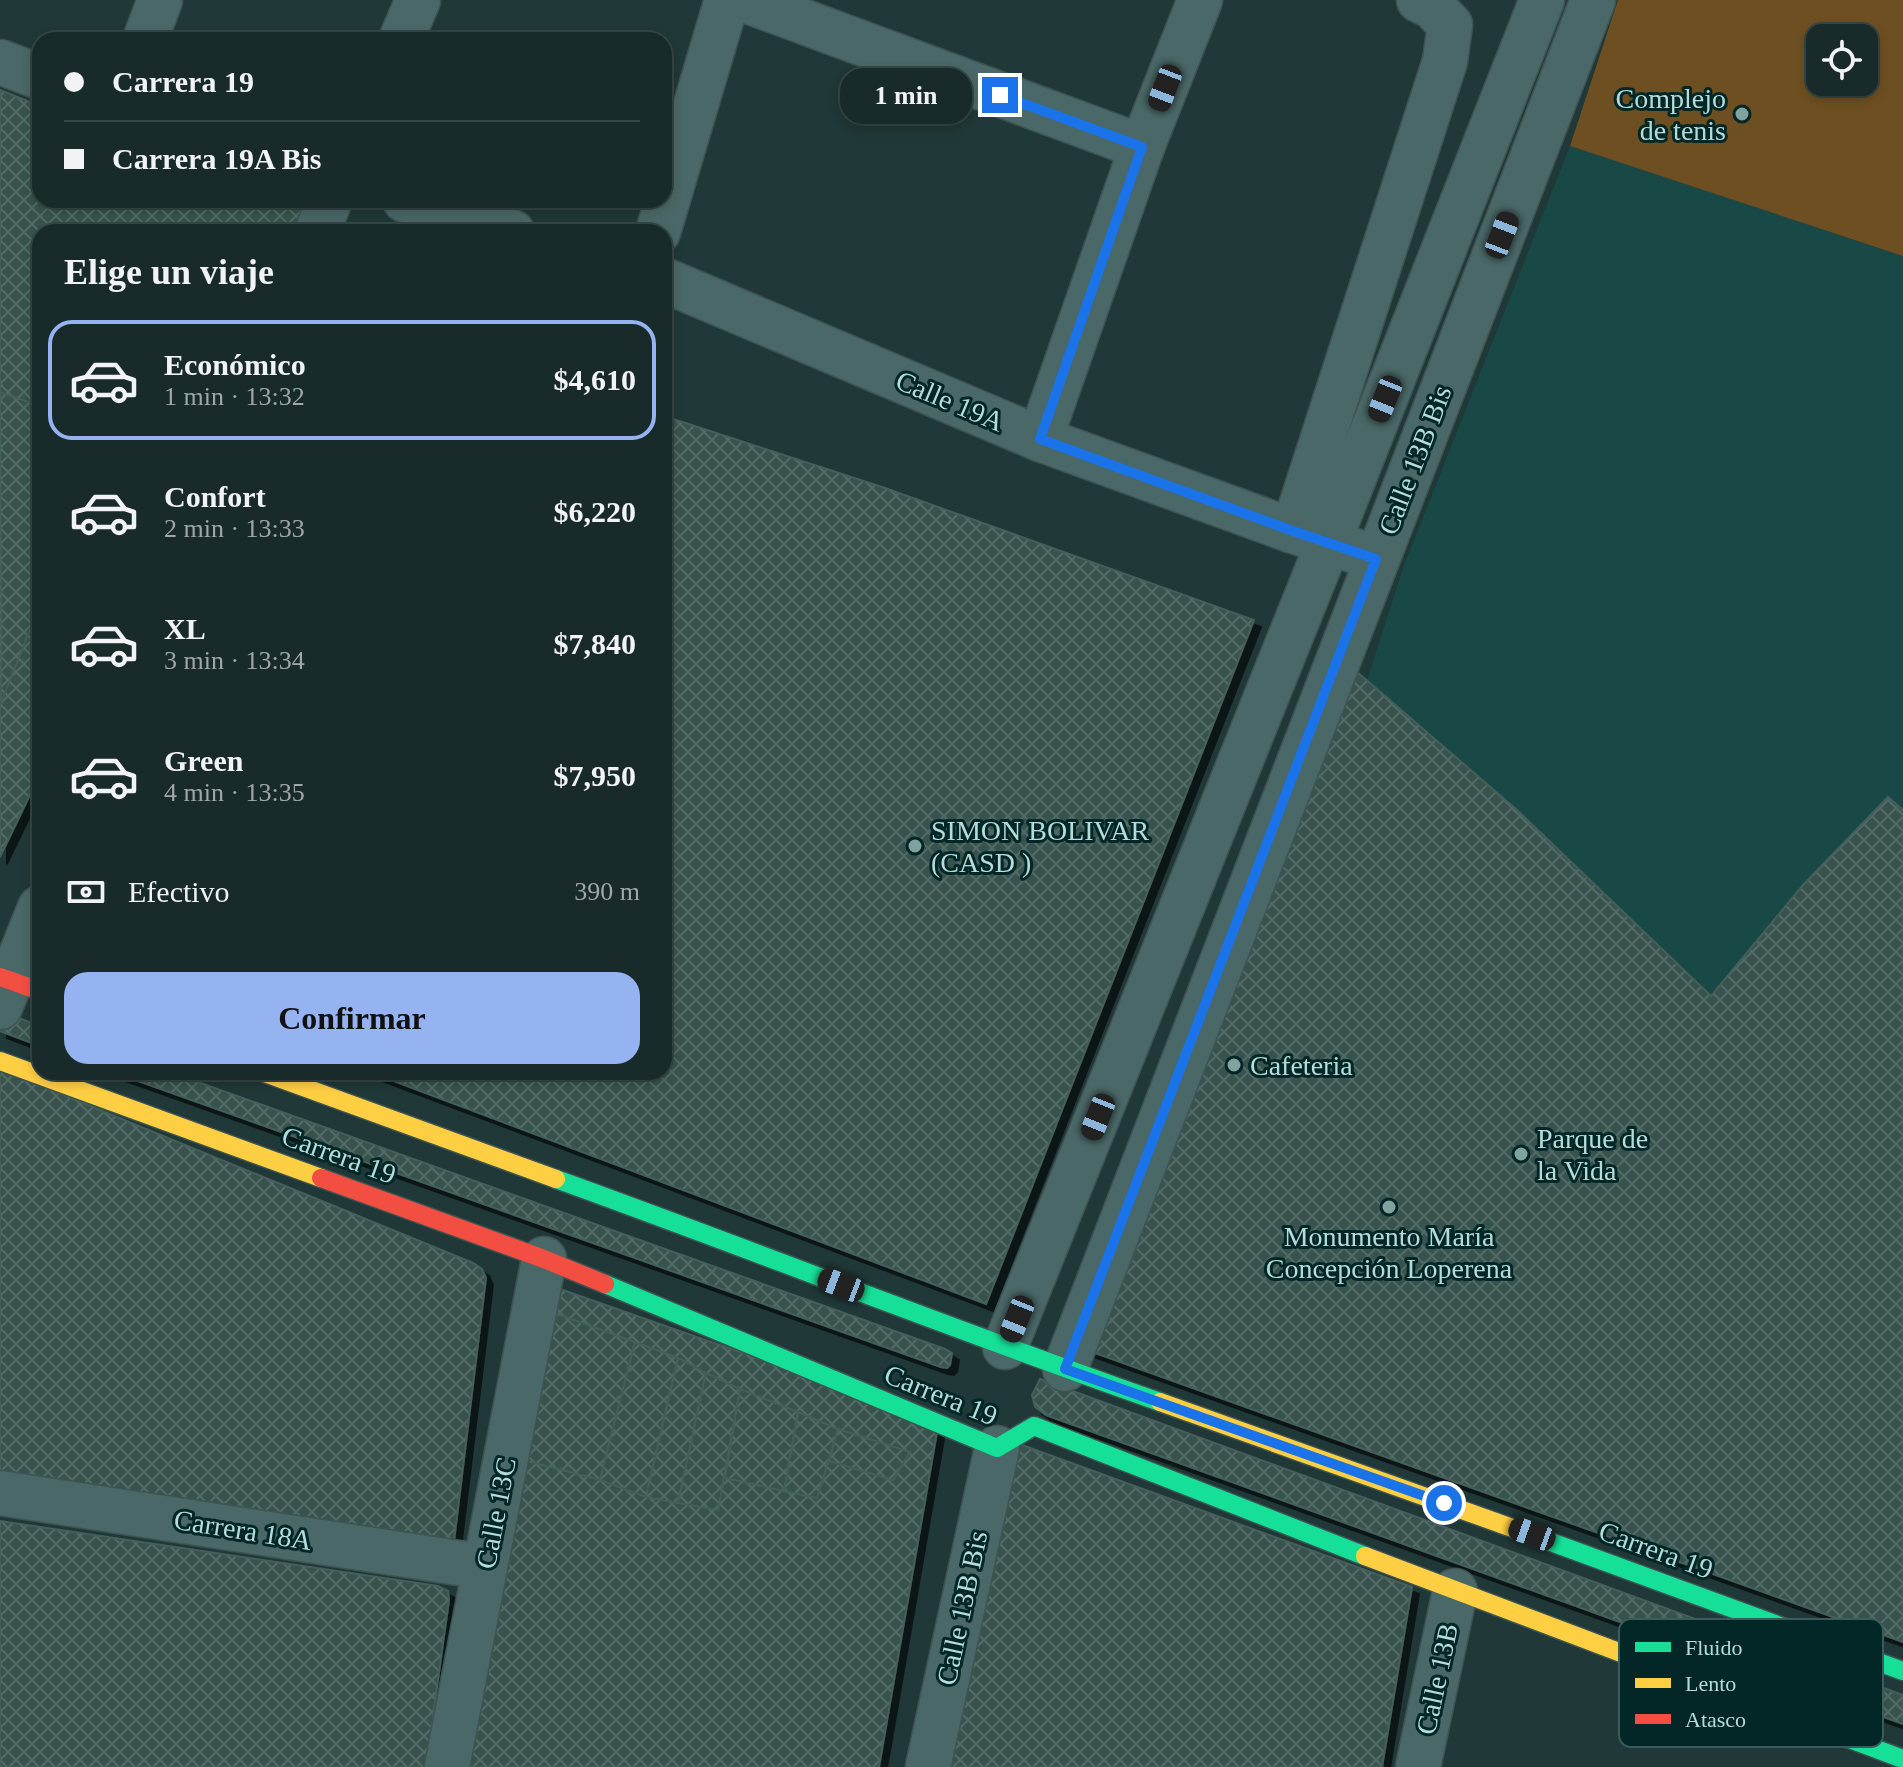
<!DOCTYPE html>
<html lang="es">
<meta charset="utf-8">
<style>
:root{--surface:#182a29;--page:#253635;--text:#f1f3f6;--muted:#9fa7a8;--line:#364646;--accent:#95b2f1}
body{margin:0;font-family:Georgia,serif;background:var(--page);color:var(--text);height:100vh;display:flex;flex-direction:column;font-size:30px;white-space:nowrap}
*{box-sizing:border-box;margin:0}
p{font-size:26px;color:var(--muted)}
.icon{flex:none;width:44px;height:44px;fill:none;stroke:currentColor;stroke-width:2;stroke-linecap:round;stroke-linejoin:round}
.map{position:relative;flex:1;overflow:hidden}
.side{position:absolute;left:32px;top:224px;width:640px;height:856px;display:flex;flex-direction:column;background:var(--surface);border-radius:24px;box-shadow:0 4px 12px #0003,0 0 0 2px var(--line)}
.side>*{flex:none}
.top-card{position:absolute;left:32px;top:32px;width:640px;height:176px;border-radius:24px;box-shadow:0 4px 12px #0003,0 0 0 2px var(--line);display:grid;align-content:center;height:176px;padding:0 32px;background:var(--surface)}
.tools{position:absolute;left:1806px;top:24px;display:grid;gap:16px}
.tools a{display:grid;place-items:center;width:72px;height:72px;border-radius:16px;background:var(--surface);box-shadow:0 4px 12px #0003,0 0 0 2px var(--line);font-size:40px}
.end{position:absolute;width:36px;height:36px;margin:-18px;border:10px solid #1a73e8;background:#fff;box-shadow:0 0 0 4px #fff}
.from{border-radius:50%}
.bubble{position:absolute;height:56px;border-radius:24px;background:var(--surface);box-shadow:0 4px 12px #0003,0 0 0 2px var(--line);font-size:26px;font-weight:600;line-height:56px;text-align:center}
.car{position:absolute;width:24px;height:48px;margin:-24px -12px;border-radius:10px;box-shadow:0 0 6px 2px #0007;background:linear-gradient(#222 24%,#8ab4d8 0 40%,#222 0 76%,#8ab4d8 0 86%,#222 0)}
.top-card b{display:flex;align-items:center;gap:28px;height:76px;font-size:30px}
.top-card b+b{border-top:2px solid var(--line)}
.top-card i{width:20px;height:20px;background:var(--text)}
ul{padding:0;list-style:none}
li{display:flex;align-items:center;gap:24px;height:120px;margin:0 16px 12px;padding:0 16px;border:4px solid transparent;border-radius:24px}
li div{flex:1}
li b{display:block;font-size:30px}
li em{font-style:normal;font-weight:600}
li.current{border-color:var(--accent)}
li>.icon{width:72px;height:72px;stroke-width:1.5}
h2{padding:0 32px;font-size:36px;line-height:96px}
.pay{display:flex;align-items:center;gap:20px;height:88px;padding:0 32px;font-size:30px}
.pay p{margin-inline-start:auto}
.cta{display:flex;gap:16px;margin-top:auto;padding:16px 32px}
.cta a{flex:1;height:92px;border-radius:24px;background:var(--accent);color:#111;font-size:32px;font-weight:600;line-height:92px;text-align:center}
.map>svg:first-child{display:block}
.built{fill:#184947}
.grass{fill:#6e4f21;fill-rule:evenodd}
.building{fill:url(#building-cross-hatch);stroke:#455f5a;stroke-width:2;filter:url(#shadow)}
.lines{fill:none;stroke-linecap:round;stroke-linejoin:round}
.street-casing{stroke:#3e5453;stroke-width:47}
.fast-casing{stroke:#3e5453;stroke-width:21}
.slow-casing{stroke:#3e5453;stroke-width:21}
.jam-casing{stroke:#3e5453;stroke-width:21}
.street{stroke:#4a6867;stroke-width:44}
.fast{stroke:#16e098;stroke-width:18}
.slow{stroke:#ffcf43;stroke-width:18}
.jam{stroke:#f24e42;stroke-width:18}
.route{stroke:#1a73e8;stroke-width:10}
.poi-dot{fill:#81a3a0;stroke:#022726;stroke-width:3}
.labels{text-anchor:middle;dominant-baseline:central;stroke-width:6;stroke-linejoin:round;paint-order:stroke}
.poi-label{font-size:28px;fill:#b5dcd9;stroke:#022726;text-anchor:start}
.street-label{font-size:28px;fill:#b5dcd9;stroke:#022726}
.key{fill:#022726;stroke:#385d5c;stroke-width:2}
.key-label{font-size:22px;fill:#b5dcd9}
</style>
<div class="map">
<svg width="1903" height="1767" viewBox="0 0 1903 1767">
<defs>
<pattern id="building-cross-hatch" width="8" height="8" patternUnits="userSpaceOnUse" patternTransform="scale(2)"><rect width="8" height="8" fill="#37534e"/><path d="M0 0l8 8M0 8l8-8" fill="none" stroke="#526b67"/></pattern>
<filter id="shadow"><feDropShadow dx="7" dy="7" stdDeviation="0" flood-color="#0009"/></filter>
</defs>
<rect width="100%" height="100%" fill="#203837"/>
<path class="built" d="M1570 146 1903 256V810L1888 798 1711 996 1517 810 1362 696 1403 568Z"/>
<path class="grass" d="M1618 0H1903V256L1570 146ZM1820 38H1864V82H1820Z"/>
<g class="building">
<path d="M0 90 40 106V200H316L300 232H40V774L0 857Z"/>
<path d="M0 392 40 406V604L1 703Z"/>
<path d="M664 416 885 488 1254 620 986 1304 370 1072H664Z"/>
<path d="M1341 658 1517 810 1711 996 1803 885 1888 797 1903 810V1642L1081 1348Z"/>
<path d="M0 1011 40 1026V1046L0 1031Z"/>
<path d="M0 1069 473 1263 482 1269 486 1278 454 1541 0 1480Z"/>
<path d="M113 1072H170L945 1349 952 1353 950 1365 947 1368 941 1367Z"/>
<path d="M543 1283 934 1420 938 1426 879 1767H455Z"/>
<path d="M535 1306 635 1342 600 1480 527 1461Z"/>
<path d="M635 1342 678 1358 646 1497 600 1480Z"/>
<path d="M678 1358 706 1373 678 1503 646 1497Z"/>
<path d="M706 1373 740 1389 718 1510 678 1503Z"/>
<path d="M1040 1379 1903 1695V1724L1046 1415 1035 1407 1032 1395Z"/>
<path d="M740 1389 798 1412 784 1491 725 1478Z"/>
<path d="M798 1412 838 1429 817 1498 784 1491Z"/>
<path d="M838 1429 910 1452 893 1480 829 1461Z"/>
<path d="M1003 1438 1412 1587 1382 1767H945Z"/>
<path d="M0 1521 438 1586 448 1591 449 1600 426 1767H0Z"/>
</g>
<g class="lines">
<g class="street-casing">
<g id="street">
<path d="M745 0 1142 147"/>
<path d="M145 40 160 0"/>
<path d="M401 40 418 0"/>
<path d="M0 62 40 77"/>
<path d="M405 200 512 232"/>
<path d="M317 232 330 200"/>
<path d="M658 232 727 0"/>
<path d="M664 280 1040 439 1293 531 1355 551"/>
<path d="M1040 439 1142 147 1200 0"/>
<path d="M1293 531 1445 61 1450 25 1433 7 1419 0"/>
<path d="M0 1007 40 908"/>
<path d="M1005 1347 1329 541 1542 0"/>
<path d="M1065 1369 1593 0"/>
<path d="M0 1493 485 1567"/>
<path d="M447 1767 544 1259"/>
<path d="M928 1767 997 1448"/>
<path d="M1418 1767 1455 1591"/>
</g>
</g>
<g class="fast-casing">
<g id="fast">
<path d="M556 1179C758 1252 957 1331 1160 1402"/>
<path d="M605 1284 997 1448 1034 1426 1365 1556"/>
<path d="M1529 1534 1903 1671"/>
<path d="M1698 1682 1903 1759"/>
</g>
</g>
<g class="slow-casing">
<g id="slow">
<path d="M0 1061 321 1178"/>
<path d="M262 1072 556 1179"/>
<path d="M1160 1402 1529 1534"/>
<path d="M1365 1556 1698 1682"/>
</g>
</g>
<g class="jam-casing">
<g id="jam">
<path d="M0 977 40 991"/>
<path d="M321 1178 544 1259 605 1284"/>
</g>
</g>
<use href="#street" class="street"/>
<use href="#fast" class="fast"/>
<use href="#slow" class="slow"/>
<use href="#jam" class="jam"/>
</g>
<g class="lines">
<path class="route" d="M1000 95 1142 147 1040 439 1293 531 1376 559 1065 1369 1444 1503"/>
</g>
<g class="poi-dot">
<circle cx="1742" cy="114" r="8"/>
<circle cx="915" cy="846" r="8"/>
<circle cx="1234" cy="1065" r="8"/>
<circle cx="1521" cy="1154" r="8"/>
<circle cx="1389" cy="1207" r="8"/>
</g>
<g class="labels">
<g class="poi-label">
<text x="1726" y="98" text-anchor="end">Complejo<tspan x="1726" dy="32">de tenis</tspan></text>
<text x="931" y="830">SIMON BOLIVAR<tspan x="931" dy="32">(CASD )</tspan></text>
<text x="1250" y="1065">Cafeteria</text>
<text x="1537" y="1138">Parque de<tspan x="1537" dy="32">la Vida</tspan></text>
<text x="1389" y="1236" text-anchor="middle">Monumento María<tspan x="1389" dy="32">Concepción Loperena</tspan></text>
</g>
<g class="street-label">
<text transform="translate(950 401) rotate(23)">Calle 19A</text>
<text transform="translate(1415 460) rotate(-69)">Calle 13B Bis</text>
<text transform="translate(339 1155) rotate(20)">Carrera 19</text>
<text transform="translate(941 1395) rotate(22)">Carrera 19</text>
<text transform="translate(496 1513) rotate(-79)">Calle 13C</text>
<text transform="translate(243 1530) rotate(9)">Carrera 18A</text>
<text transform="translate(1656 1550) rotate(20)">Carrera 19</text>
<text transform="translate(962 1608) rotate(-78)">Calle 13B Bis</text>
<text transform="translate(1437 1679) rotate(-78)">Calle 13B</text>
</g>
</g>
<rect x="1619" y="1619" width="264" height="128" rx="12" class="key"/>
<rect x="1635" y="1642" width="36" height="10" fill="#16e098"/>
<rect x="1635" y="1678" width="36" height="10" fill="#ffcf43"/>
<rect x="1635" y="1714" width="36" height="10" fill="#f24e42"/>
<g class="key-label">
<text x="1685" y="1655">Fluido</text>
<text x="1685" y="1691">Lento</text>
<text x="1685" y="1727">Atasco</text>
</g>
</svg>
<div class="tools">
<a><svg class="icon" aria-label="locate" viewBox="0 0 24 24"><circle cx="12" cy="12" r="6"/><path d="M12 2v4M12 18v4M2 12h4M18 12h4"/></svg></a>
</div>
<i class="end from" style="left:1444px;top:1503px"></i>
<i class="end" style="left:1000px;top:95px"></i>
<div class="bubble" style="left:840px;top:68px;width:132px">1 min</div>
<i class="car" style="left:1165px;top:88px;rotate:201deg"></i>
<i class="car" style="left:1502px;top:235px;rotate:21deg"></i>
<i class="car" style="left:1385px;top:399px;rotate:202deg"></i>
<i class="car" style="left:1098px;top:1117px;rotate:202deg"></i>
<i class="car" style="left:841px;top:1285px;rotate:291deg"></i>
<i class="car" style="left:1017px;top:1319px;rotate:202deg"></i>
<i class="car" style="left:1532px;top:1534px;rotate:290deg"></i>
<div class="top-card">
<b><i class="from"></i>Carrera 19</b>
<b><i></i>Carrera 19A Bis</b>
</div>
<section class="side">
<h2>Elige un viaje</h2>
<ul>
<li class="current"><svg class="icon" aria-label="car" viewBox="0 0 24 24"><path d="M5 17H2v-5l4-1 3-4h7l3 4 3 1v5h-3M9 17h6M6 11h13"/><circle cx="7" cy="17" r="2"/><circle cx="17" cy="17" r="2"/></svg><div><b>Económico</b><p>1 min · 13:32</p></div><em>$4,610</em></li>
<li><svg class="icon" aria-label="car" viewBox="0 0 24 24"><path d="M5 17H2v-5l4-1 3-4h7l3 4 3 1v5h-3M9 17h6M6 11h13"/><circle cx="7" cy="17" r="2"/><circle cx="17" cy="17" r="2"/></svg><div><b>Confort</b><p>2 min · 13:33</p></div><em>$6,220</em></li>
<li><svg class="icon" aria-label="car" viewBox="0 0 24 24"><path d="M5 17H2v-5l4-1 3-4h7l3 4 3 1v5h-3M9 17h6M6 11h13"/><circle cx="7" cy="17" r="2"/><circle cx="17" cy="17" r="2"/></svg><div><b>XL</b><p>3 min · 13:34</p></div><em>$7,840</em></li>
<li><svg class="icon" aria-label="car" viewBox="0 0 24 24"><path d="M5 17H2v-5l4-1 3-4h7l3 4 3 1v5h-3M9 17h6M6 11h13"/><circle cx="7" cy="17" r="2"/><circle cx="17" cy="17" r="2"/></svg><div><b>Green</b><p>4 min · 13:35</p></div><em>$7,950</em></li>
</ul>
<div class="pay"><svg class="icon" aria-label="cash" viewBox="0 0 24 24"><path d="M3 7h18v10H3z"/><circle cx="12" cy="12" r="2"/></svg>Efectivo<p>390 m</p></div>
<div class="cta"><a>Confirmar</a></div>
</section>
</div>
